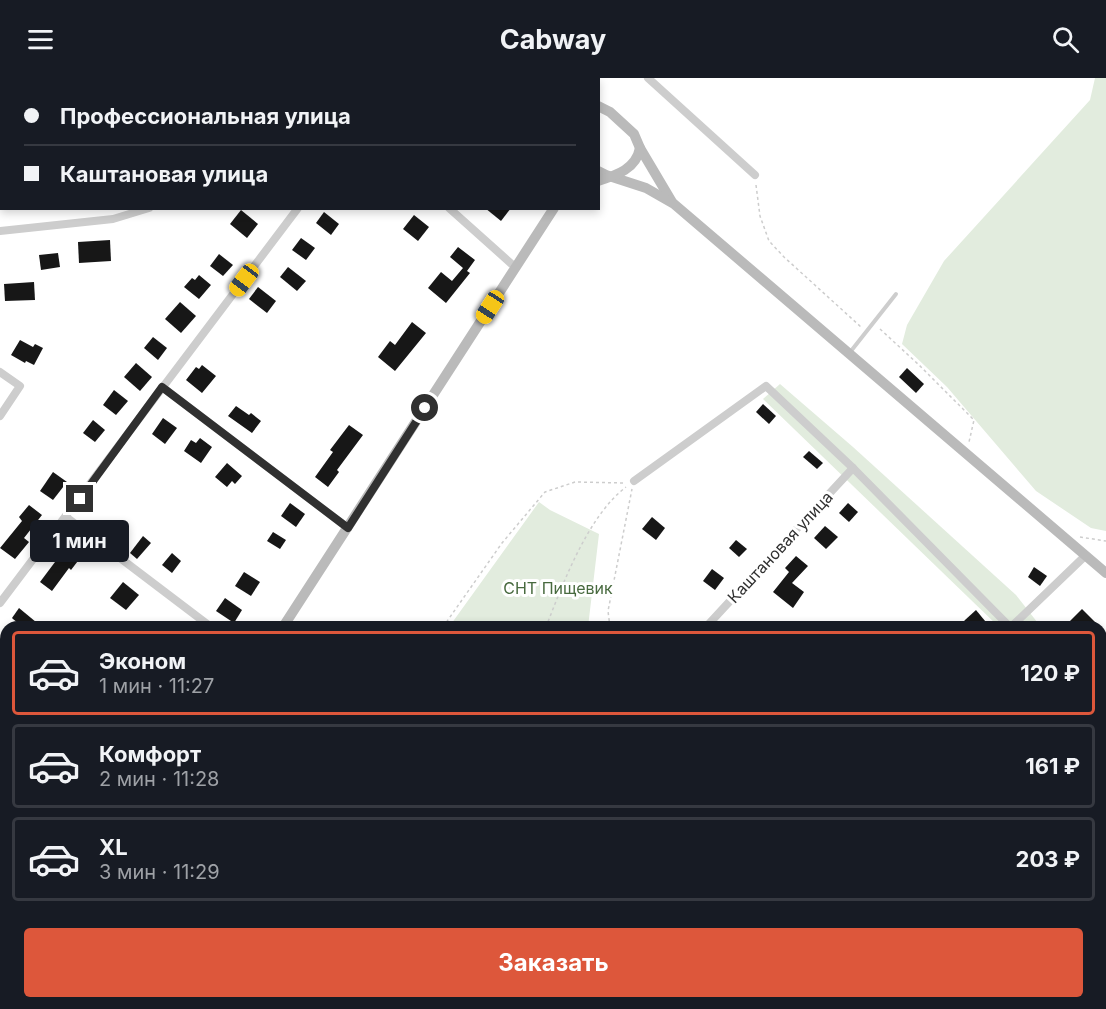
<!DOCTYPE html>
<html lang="ru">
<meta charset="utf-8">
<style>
:root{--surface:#171b24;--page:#242831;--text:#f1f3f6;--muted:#9ea1a6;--line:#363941;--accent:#dd573b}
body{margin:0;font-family:Inter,sans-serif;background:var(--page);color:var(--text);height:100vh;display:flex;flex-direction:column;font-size:22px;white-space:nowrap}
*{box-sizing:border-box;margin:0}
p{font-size:20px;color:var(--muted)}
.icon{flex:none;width:33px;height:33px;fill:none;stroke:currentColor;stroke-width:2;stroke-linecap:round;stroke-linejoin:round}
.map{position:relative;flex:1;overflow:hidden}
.drawer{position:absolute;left:0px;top:543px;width:1107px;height:388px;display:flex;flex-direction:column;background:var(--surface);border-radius:18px 18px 0 0;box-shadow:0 3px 9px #0003}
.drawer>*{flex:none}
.guide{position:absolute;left:0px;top:0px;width:600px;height:132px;box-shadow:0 3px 9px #0003;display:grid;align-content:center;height:132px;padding:0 24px;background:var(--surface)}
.end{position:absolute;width:27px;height:27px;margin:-14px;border:8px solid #303030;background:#fff;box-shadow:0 0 0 3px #fff}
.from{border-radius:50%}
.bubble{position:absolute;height:42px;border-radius:6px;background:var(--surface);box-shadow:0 3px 9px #0003;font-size:20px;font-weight:700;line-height:42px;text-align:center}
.car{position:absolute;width:18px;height:36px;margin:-18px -9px;border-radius:8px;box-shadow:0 0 4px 2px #0007;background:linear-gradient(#f5c518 24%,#345 0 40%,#f5c518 0 76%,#345 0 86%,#f5c518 0)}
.guide b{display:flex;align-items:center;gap:21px;height:57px;font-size:22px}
.guide b+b{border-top:2px solid var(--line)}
.guide i{width:15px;height:15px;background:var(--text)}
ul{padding:10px 0 0;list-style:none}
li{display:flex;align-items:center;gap:18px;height:84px;margin:0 12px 9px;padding:0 12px;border:3px solid var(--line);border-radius:6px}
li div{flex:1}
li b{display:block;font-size:22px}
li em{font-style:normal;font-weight:700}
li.active{border-color:var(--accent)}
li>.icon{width:54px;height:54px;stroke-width:1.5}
.primary-button{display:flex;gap:12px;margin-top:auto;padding:12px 24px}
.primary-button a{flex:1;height:69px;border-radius:6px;background:var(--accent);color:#fff;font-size:24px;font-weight:700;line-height:69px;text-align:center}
header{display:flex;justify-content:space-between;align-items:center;height:78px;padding:0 24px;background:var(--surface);font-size:27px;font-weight:700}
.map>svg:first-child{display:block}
.green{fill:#e2ecde}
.water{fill:#ccd7eb}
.building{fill:#171717}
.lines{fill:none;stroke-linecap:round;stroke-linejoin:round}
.path{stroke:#cdcdcd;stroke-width:1.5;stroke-dasharray:3 3;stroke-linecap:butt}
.lane{stroke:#cdcdcd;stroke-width:4}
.street{stroke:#cdcdcd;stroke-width:8}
.secondary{stroke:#bababa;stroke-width:10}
.route{stroke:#303030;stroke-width:8}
.labels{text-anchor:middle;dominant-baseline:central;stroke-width:6;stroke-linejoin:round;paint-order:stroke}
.street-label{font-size:16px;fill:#303030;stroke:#fff}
.park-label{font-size:16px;fill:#486a3f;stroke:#fff}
</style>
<header><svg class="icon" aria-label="menu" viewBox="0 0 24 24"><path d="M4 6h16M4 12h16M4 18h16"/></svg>Cabway<svg class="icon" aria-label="search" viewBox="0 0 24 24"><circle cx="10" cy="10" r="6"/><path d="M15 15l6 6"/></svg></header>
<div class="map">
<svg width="1106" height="931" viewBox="0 0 1106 931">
<rect width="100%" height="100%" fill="#fff"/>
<g class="green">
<path d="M1095 0H1106V453L1091 450 1036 413 947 309 902 266 907 247 944 183 1090 22Z"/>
<path d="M780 306 853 369 1016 517 1041 549H999L763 321Z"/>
<path d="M539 424 550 432 599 456 588 549H449Z"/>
<path d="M388 926H833L858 931H401Z"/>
</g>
<path class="water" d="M0 715 6 723V777L0 773Z"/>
<g class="building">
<path d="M485 130H511L501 143Z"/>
<path d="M241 132 258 146 247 160 230 146Z"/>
<path d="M324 134 339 146 331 157 316 145Z"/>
<path d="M414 137 429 149 418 163 403 151Z"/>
<path d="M301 160 315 170 306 182 292 172Z"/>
<path d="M110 162 111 183 79 185 78 164Z"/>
<path d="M458 169 475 182 467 193 470 195 446 225 428 210 441 194 452 203 463 190 450 179Z"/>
<path d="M58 175 60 189 41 192 39 177Z"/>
<path d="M219 176 233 187 223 198 210 188Z"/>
<path d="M288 189 306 203 297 213 280 199Z"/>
<path d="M199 197 211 207 199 221 184 209 192 200 195 202Z"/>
<path d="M34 204 35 222 5 223 4 206Z"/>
<path d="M258 209 276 223 267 235 249 221Z"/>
<path d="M180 224 196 238 181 255 165 241Z"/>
<path d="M412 244 426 255 395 293 378 279 390 263 395 267Z"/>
<path d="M153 259 167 270 158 282 144 270Z"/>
<path d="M20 262 33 269 35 266 43 270 34 287 26 283 25 285 11 277Z"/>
<path d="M136 285 152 299 140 313 124 299Z"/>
<path d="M202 287 216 298 202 315 186 302 196 289 199 291Z"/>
<path d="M907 290 924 306 916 315 899 299Z"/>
<path d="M114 312 128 323 116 337 103 327Z"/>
<path d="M763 326 776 338 769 346 756 334Z"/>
<path d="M236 328 249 337 251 335 261 343 252 355 228 338Z"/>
<path d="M163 340 177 350 165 366 152 356Z"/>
<path d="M93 342 105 352 95 364 83 355Z"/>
<path d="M349 347 363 357 337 392 339 394 328 409 315 399 333 374 330 372Z"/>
<path d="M200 360 212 369 201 385 184 373 191 362 196 365Z"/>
<path d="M809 373 823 385 817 391 803 379Z"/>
<path d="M227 385 242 398 235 406 232 403 227 409 215 399Z"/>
<path d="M53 394 67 404 53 422 40 413Z"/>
<path d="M290 425 305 436 296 449 281 438Z"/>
<path d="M848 425 858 434 849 444 839 435Z"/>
<path d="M29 427 42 437 24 460 29 464 15 481 0 470 22 443 19 439Z"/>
<path d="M652 439 665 450 656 462 642 451Z"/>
<path d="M825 448 838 459 826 471 814 460Z"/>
<path d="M273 454 286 462 280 471 267 463Z"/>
<path d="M143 458 151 465 137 481 130 475Z"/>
<path d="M736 462 747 471 739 479 729 470Z"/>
<path d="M70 464 84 475 71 492 69 490 52 513 40 504Z"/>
<path d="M172 475 181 483 172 495 162 487Z"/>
<path d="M796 478 808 488 792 505 804 514 793 530 773 514 789 494 785 490Z"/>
<path d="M1034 489 1047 498 1040 508 1028 499Z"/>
<path d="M712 491 724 500 715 512 703 503Z"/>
<path d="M244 494 260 504 251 518 235 508Z"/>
<path d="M123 504 139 517 126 532 110 520Z"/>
<path d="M225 520 242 532 234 545 216 533Z"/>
<path d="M19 530 42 549H23L13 541 12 540Z"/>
<path d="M1082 531 1096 545 1092 549H1064Z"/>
<path d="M976 532 990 549H959L965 542Z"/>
</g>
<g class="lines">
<g class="path">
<path d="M756 107 760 138 769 163 784 179 861 249"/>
<path d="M880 251 919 287 974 342 969 364"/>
<path d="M1080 459 1106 463"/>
<path d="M443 549 502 465 545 414 575 404 624 405"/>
<path d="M546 549C563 505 588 438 626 409"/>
<path d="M610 549 608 533 632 411"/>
<path d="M634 926 667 931"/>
<path d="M681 926 682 931"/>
<path d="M577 931 580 926"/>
</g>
<path class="lane" d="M851 273 896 216"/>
<g class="street">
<path d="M648 0 755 97"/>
<path d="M269 2 270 0"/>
<path d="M392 2 393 0"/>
<path d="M449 130 515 189"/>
<path d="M0 153 113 141 149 130"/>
<path d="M0 294 20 308 0 338"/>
<path d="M162 309 348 450"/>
<path d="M634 403 766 308 853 390 1010 549"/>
<path d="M66 439 211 549"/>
<path d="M0 525 298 130"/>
<path d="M706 549 853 390"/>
<path d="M1011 549 1085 478"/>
<path d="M1101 647 1106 653"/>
<path d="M0 661 6 663"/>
<path d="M1101 757 1106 753"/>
<path d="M0 854 6 858"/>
<path d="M915 927 916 926"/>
<path d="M0 930 6 921"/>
</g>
<g class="secondary">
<path d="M531 0 533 2"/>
<path d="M598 28 610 34 634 56 640 70 672 124"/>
<path d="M598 93 606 97 646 110 674 126 1106 495"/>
<path d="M598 103C617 97 636 91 640 70"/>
<path d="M283 549 554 130"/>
<path d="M48 931 52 926"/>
</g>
</g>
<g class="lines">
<path class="route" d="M80 421 162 309 348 450 425 330"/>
</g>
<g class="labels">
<g class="street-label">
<text transform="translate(780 469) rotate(-47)">Каштановая улица</text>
</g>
<g class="park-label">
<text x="558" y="510">СНТ Пищевик</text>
</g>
</g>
</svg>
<i class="end from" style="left:425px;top:330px"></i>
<i class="end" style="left:80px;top:421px"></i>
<div class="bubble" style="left:30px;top:442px;width:99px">1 мин</div>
<i class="car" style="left:244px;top:202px;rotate:217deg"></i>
<i class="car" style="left:490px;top:229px;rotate:213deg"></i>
<div class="guide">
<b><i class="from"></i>Профессиональная улица</b>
<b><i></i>Каштановая улица</b>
</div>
<section class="drawer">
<ul>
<li class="active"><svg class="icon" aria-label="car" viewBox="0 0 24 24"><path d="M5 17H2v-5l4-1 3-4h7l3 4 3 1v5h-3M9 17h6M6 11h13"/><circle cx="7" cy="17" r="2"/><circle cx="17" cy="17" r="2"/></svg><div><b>Эконом</b><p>1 мин · 11:27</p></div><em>120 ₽</em></li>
<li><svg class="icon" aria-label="car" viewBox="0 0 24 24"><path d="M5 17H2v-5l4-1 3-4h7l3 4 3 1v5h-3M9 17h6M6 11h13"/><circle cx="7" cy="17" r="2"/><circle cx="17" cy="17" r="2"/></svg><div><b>Комфорт</b><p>2 мин · 11:28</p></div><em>161 ₽</em></li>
<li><svg class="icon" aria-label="car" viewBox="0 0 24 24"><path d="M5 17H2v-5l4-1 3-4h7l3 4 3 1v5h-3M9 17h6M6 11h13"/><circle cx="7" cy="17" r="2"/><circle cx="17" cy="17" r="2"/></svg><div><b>XL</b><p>3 мин · 11:29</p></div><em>203 ₽</em></li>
</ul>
<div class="primary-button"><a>Заказать</a></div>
</section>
</div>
